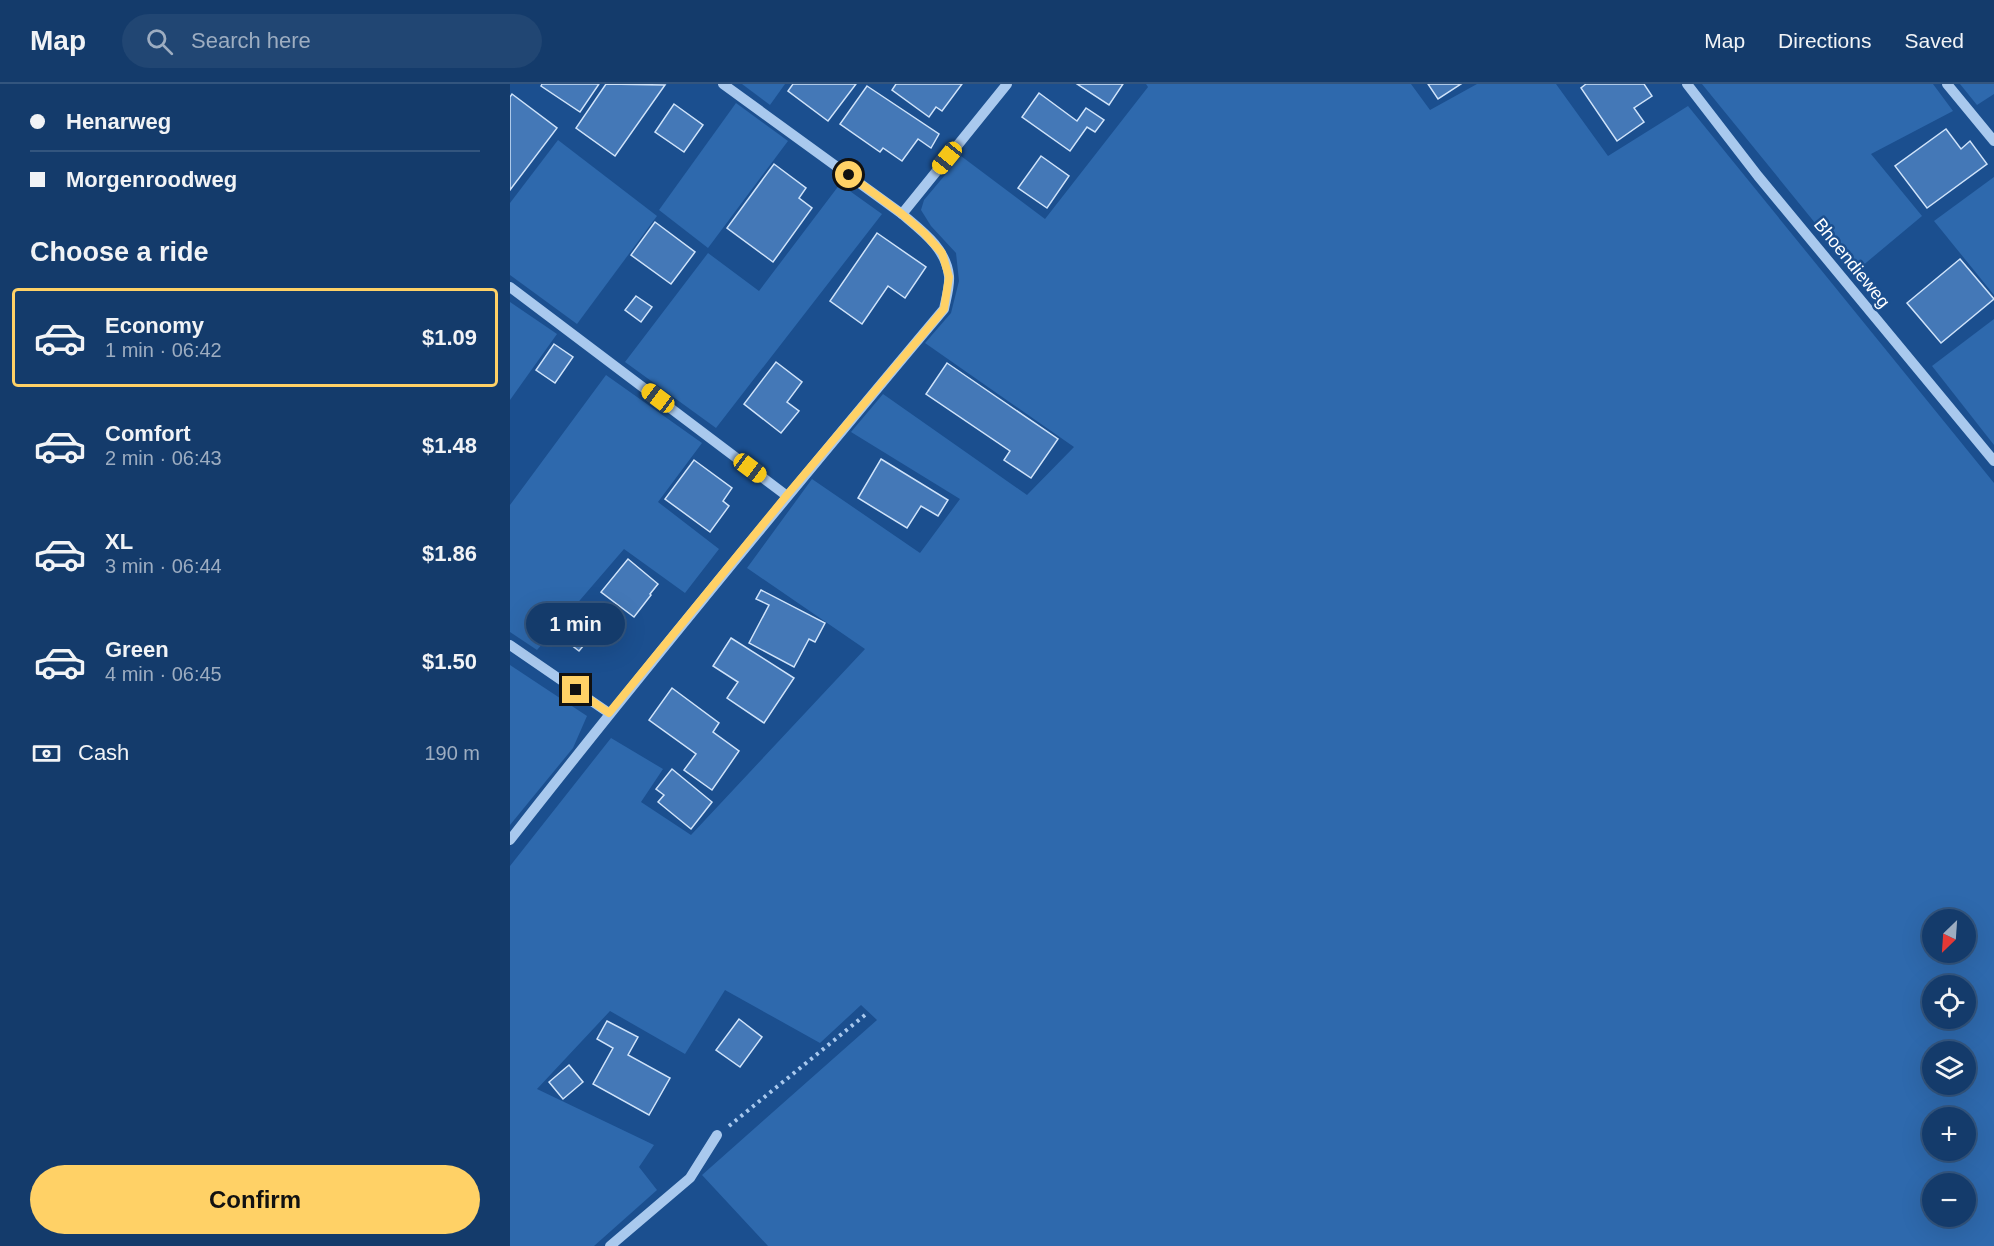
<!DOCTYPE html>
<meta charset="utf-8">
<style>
:root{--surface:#143b6b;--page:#214673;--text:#f1f3f6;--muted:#9dadc1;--line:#33557e;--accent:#ffd166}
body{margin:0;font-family:Helvetica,sans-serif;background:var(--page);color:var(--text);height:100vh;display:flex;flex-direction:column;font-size:22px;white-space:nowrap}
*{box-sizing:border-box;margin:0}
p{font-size:20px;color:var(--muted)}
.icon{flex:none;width:33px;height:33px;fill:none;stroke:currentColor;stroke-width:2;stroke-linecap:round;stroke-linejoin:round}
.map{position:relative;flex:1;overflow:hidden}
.sheet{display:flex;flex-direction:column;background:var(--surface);width:510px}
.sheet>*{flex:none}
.guide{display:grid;align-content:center;height:132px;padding:0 30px;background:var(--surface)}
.needle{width:39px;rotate:205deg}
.tools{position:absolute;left:1412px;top:825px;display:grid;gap:12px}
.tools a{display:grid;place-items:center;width:54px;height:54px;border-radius:50%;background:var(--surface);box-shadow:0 6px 24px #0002,0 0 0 2px var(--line);font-size:30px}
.end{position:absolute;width:27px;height:27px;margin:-14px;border:8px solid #ffd166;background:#111;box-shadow:0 0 0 3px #111}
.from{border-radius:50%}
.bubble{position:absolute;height:42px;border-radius:21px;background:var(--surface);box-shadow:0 6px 24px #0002,0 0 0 2px var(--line);font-size:20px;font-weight:800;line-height:42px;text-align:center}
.car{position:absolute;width:18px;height:36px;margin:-18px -9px;border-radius:8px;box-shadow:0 0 4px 2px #0007;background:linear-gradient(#f5c518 24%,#345 0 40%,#f5c518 0 76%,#345 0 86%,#f5c518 0)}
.guide b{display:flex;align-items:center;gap:21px;height:57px;font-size:22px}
.guide b+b{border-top:2px solid var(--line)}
.guide i{width:15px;height:15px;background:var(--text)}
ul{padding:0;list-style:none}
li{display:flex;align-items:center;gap:18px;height:99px;margin:0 12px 9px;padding:0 18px;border:3px solid transparent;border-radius:6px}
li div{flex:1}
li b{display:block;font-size:22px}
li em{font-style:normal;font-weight:800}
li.current{border-color:var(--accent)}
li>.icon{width:54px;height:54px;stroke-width:1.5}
h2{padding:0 30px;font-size:27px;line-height:72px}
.pay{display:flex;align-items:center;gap:15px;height:66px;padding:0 30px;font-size:22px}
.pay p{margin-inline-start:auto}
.button{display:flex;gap:12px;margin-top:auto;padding:12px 30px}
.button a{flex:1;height:69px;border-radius:36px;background:var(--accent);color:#111;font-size:24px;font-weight:800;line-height:69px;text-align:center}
header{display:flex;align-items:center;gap:36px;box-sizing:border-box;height:84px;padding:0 30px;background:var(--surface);border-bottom:2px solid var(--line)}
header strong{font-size:28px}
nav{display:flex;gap:33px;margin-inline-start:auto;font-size:21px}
.search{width:420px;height:54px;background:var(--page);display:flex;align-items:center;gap:15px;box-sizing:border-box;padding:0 21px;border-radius:33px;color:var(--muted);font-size:22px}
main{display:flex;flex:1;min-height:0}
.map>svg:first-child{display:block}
.green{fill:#2e69ad;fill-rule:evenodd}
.building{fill:#4478b7;stroke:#cfe3fa;stroke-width:1.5}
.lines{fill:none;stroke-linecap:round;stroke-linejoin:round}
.path{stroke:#a9c9ee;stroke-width:4;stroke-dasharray:3 4.5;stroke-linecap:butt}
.minor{stroke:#a9c9ee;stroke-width:10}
.route{stroke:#ffd166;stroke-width:8}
.labels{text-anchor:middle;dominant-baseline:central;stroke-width:5;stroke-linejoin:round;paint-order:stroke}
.street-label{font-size:18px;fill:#fff;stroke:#1b4f8f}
</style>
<header>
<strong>Map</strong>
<div class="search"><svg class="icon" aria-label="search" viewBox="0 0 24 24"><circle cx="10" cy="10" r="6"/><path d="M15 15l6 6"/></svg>Search here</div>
<nav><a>Map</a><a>Directions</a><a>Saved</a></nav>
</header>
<main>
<section class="sheet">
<div class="guide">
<b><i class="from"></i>Henarweg</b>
<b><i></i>Morgenroodweg</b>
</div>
<h2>Choose a ride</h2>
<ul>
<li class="current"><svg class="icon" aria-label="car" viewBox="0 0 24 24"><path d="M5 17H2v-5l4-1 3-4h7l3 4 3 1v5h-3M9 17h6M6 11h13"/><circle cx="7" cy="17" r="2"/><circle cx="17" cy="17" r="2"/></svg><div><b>Economy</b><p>1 min · 06:42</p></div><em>$1.09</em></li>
<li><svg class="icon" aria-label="car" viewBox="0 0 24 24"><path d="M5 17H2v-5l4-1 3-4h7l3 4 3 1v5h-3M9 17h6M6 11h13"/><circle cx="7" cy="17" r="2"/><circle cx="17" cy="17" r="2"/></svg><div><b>Comfort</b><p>2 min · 06:43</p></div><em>$1.48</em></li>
<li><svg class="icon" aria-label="car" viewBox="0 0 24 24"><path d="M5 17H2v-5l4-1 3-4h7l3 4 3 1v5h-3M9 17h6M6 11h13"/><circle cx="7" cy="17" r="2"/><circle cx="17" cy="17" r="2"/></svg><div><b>XL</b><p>3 min · 06:44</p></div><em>$1.86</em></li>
<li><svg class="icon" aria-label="car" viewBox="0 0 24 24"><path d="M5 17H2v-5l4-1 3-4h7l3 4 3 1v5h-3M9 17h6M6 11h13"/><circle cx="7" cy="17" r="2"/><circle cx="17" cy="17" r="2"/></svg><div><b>Green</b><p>4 min · 06:45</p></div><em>$1.50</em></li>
</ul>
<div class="pay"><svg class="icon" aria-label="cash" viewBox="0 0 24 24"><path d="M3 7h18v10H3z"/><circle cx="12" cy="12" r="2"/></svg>Cash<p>190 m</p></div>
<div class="button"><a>Confirm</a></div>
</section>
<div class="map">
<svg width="1484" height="1162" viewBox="0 0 1484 1162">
<rect width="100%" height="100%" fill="#1b4f8f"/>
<g class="green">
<path d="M232 0H275L260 21Z"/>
<path d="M636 0H901L920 26 967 0H1046L1098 72 1178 22 1484 399V1162H258L192 1091 367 936 351 921 310 959 215 906 175 970 100 927 27 1005 144 1061 129 1083 147 1106 84 1162H0V782L101 654 153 685 131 718 181 751 355 565 237 484 302 395 410 469 450 415 341 348 373 310 517 411 564 363 415 259 441 229 449 197 446 169 421 142 411 126 414 116 451 72 535 135 638 3ZM1422 836H1455V868H1422ZM1422 902H1455V934H1422ZM1422 968H1455V1000H1422ZM1422 1034H1455V1066H1422ZM1422 1100H1455V1132H1422Z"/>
<path d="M1192 0H1423L1443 27 1361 70 1412 132 1345 188Z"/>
<path d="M1450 0H1484V10L1467 21Z"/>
<path d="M226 19 278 57 198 164 149 126Z"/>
<path d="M48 56 147 132 67 240 0 191V119Z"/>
<path d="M1484 93V211L1424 137Z"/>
<path d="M330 100 372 130 206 344 115 278 198 169 249 207Z"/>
<path d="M0 218 47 250 0 316Z"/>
<path d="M1484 235V361L1422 282Z"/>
<path d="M96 291 192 359 148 418 209 465 175 509 114 465 27 566 0 548V421Z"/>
<path d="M0 581 77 632 63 664 0 741Z"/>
</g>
<g class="building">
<path d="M32 0H89L70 28 31 2Z"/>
<path d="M96 0 155 1 105 72 66 44Z"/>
<path d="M283 0H346L318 37 278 7Z"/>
<path d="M386 0H452L432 27 426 23 419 33 382 6Z"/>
<path d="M567 0H613L599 21Z"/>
<path d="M918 0H951L928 15Z"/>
<path d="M1076 0H1134L1142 12 1124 24 1134 38 1107 57 1071 4Z"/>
<path d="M357 2 429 50 421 64 408 55 392 77 373 64 370 68 330 40Z"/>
<path d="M529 9 567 37 576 24 594 36 585 48 577 43 560 67 512 33Z"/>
<path d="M2 10 47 44 0 106V13Z"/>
<path d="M164 20 193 41 174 68 145 48Z"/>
<path d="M1436 45 1451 65 1460 57 1477 80 1417 124 1385 82Z"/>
<path d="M531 72 559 92 537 124 508 104Z"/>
<path d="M264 80 296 104 289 114 302 124 263 178 217 144Z"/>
<path d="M145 138 185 168 161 200 121 171Z"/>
<path d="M367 149 416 183 395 214 378 202 352 240 320 217Z"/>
<path d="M1450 175 1484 215 1431 259 1397 219Z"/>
<path d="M126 212 142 223 131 238 115 226Z"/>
<path d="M44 260 63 273 45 299 26 286Z"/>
<path d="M266 278 292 298 277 318 289 327 271 349 234 320Z"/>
<path d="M437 279 548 355 521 394 494 376 500 367 416 310Z"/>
<path d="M371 375 438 416 428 432 411 422 397 444 348 414Z"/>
<path d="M184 376 222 404 213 417 219 422 200 448 155 415Z"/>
<path d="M118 475 148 500 140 510 141 511 124 533 91 508Z"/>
<path d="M251 506 315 539 305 558 299 555 284 583 239 559 259 521 246 515Z"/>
<path d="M69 530 87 545 69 567 51 553Z"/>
<path d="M221 554 284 594 254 639 217 614 228 598 203 582Z"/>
<path d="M162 604 209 639 203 648 229 667 202 706 174 686 186 670 139 636Z"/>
<path d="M162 685 202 718 181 745 148 718 154 711 146 705Z"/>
<path d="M229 935 252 953 230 983 206 966Z"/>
<path d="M97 937 128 953 118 971 160 994 139 1031 83 1000 103 964 87 955Z"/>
<path d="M59 981 73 998 53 1015 39 998Z"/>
</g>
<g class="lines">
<path class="path" d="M219 1042 355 931"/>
<g class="minor">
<path d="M1177 0 1248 92 1484 377"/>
<path d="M1437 0 1484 57"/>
<path d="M392 130 497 0"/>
<path d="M0 203 277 412"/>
<path d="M0 561 99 629"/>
<path d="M0 756C141 576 287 400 434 225 436 215 440 202 439 192 436 164 412 147 392 130L213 0"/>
<path d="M100 1162 180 1094 207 1051"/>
</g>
</g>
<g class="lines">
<path class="route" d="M66 606 99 629 277 411 434 225 439 193 432 169 414 149 392 130 339 91"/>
</g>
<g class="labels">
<g class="street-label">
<text transform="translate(1342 179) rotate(51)">Bhoendieweg</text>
</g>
</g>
</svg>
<div class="tools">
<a><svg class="needle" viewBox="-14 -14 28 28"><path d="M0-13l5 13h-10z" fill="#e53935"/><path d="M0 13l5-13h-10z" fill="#9dadc1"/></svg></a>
<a><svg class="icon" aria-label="locate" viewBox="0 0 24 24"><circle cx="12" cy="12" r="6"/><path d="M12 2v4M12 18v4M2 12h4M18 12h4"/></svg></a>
<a><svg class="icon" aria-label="layers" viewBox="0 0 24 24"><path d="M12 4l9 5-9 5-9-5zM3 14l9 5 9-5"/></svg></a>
<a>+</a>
<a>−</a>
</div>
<i class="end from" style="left:339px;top:91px"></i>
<i class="end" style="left:66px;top:606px"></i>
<div class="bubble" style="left:16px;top:519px;width:99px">1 min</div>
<i class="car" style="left:437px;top:74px;rotate:219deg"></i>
<i class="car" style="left:148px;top:314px;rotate:307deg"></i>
<i class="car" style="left:240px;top:384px;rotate:127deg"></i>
</div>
</main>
